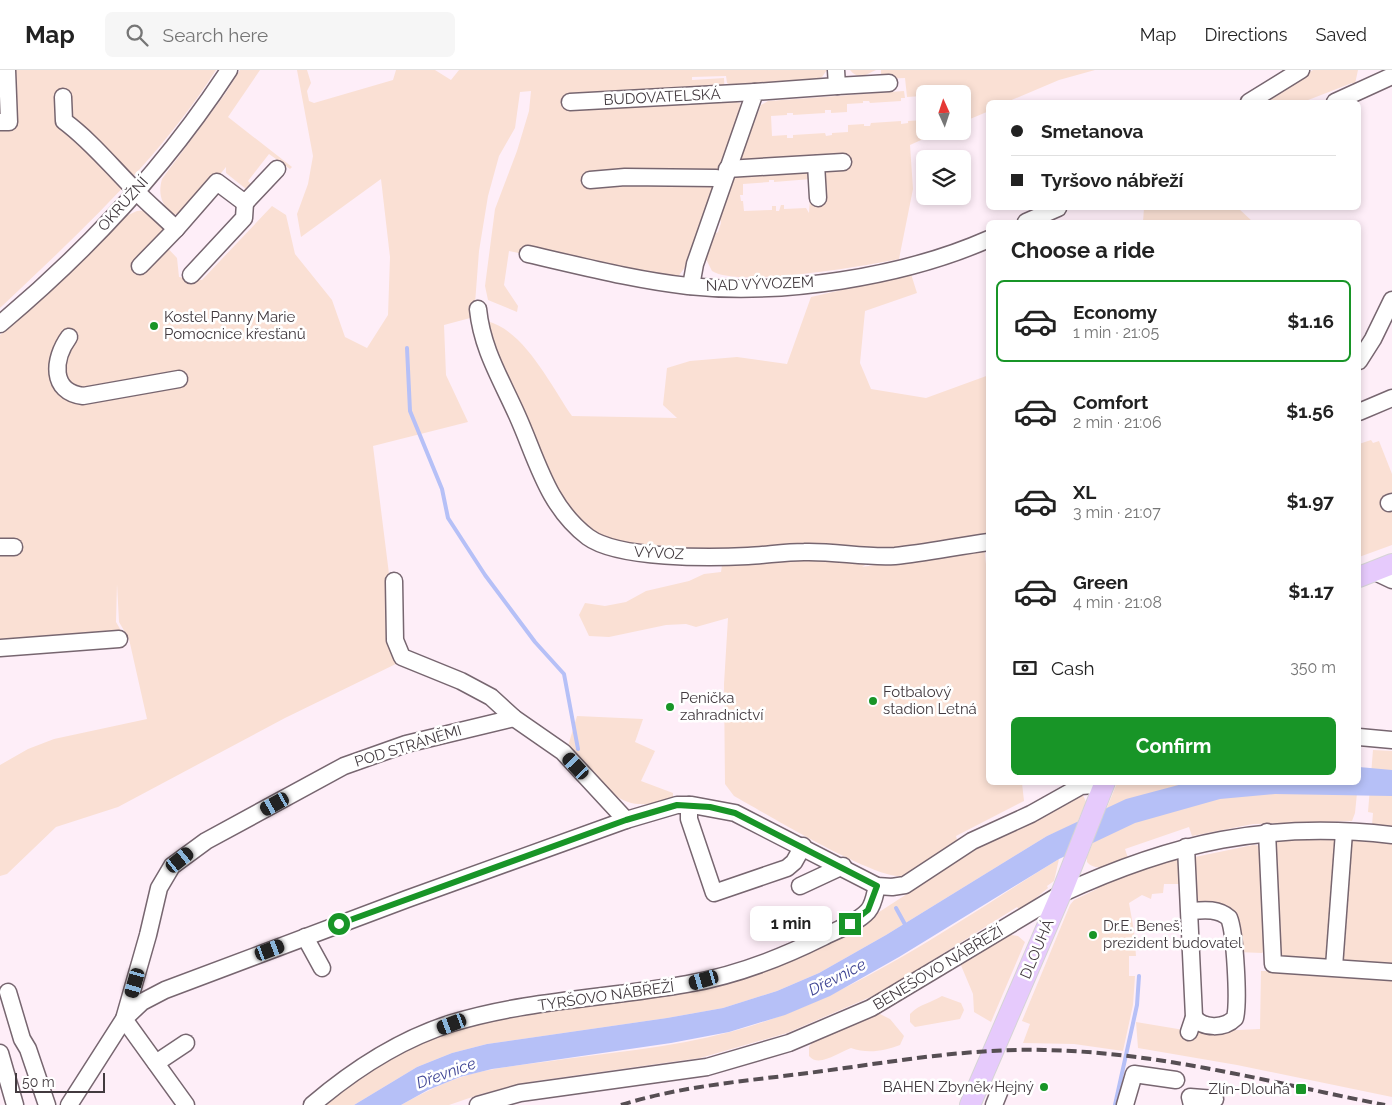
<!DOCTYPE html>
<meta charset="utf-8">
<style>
:root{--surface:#fff;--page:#f6f6f6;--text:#222;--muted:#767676;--line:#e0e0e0;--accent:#189527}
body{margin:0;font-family:Raleway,sans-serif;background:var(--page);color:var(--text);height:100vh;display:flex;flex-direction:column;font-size:19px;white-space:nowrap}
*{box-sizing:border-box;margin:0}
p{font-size:16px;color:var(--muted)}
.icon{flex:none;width:28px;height:28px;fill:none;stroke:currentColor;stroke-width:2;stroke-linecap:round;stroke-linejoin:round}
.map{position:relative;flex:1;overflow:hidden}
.panel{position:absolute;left:986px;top:150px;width:375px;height:565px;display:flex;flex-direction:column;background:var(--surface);border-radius:8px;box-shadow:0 2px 8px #0003}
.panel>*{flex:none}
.hud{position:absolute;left:986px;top:30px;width:375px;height:110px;border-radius:8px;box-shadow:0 2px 8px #0003;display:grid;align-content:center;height:110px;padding:0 25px;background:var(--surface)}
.needle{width:32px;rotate:357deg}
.tools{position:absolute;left:916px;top:15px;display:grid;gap:10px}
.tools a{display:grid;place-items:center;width:55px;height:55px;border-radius:8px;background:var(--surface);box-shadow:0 2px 8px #0003;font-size:25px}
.scale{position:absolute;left:15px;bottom:12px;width:90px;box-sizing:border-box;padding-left:5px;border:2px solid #423a3f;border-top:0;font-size:14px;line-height:18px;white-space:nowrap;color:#423a3f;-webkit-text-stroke:4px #fff;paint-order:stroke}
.end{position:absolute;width:22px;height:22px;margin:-11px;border:6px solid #189527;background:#fff;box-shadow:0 0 0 2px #fff}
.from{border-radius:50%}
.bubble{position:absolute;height:35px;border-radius:8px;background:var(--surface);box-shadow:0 2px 8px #0003;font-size:16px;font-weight:700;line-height:35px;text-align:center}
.car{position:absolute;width:15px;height:30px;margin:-15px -8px;border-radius:6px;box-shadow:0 0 4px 1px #0007;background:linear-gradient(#222 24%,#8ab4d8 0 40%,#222 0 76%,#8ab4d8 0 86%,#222 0)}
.hud b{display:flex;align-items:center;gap:18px;height:48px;font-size:19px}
.hud b+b{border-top:1px solid var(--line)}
.hud i{width:12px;height:12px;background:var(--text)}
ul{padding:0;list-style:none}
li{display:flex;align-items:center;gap:15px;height:82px;margin:0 10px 8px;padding:0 15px;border:2px solid transparent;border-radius:8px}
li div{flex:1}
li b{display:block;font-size:19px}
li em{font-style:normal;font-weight:700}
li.selected{border-color:var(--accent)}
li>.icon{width:45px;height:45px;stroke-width:1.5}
h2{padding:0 25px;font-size:22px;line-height:60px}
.pay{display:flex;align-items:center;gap:12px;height:55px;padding:0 25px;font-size:19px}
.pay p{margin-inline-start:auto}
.action{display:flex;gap:10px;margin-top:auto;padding:10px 25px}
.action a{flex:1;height:58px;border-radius:8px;background:var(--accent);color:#fff;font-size:20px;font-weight:700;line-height:58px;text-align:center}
header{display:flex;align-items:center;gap:30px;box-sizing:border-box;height:70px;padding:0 25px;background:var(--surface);border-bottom:1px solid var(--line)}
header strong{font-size:24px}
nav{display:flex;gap:28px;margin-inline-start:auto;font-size:18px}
.search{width:350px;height:45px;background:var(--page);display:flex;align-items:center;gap:12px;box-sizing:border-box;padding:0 18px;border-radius:8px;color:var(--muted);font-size:19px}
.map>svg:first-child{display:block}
.green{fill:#fae0d4}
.water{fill:#b6c0f7}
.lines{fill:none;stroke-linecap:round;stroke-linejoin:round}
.stream{stroke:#b6c0f7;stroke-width:4}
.minor-casing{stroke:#776670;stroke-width:19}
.major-casing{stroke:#d5d4d5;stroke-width:22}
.minor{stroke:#fff;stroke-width:16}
.major{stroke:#e6cafc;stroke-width:20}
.rail{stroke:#564e53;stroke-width:4;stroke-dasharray:10 5;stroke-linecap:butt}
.route{stroke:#189527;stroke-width:6}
.poi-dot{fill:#189527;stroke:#fff;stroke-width:2}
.labels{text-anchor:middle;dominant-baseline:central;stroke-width:5;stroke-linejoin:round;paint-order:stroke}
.street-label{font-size:15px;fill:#423a3f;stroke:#fff}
.poi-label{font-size:15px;fill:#423a3f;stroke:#fff;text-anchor:start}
.water-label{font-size:16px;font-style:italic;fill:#3f4594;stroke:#fff}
</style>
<header>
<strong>Map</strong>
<div class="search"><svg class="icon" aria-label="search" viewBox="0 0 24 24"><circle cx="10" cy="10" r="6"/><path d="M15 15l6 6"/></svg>Search here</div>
<nav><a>Map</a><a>Directions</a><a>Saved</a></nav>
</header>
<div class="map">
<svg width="1392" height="1035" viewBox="0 0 1392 1035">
<rect width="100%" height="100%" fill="#feeef8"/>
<g class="green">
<path d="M0 0H216C158 91 78 164 0 238Z"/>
<path d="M240 0H260L228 47 292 97 290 99 269 84 248 111 254 117 246 119 226 103V97L191 140 182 145 171 144C161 132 158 124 162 109L225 24Z"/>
<path d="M297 0H307L311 13 307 21 309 31 314 33 393 10 396 0H435L451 10 459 0H827L822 7 814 10 731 15 727 13 726 6 692 7V10L724 8 725 29 740 33 741 36 686 196 677 208 668 214 509 181 504 215 518 236 517 242 488 230 485 216 495 139 517 81 529 41 531 21 520 22 515 58 499 86 488 126 479 181 474 247 444 255 446 305 468 352 373 376 391 520 406 589 285 648 118 737 56 757 7 804 0 806V695L28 679 54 669 147 649 129 569 119 552 117 514 116 552 127 571 0 581V265L80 191 126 146 137 141 147 140 163 157V165L160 170 177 188 179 207 202 210 272 136 286 145 295 184 332 230 345 267 367 278 388 245 390 187 381 109 301 167 297 144 308 114 313 86Z"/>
<path d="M850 0H876C866 5 858 10 850 0Z"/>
<path d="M881 0H1095L1059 10 1007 32H989V41L963 52 962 24H925V61H941L910 75 913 119 899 189C865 196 738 218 712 201L706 189 713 165 718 162 721 153 720 148 737 101 804 97 810 103 811 109 774 112V110H769V112L743 114V125H740L741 131H743L744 141 772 140V136H776V141H779L781 135H784V139L806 138 809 143 810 128 826 127 825 99 831 95 845 94 844 88 738 93 761 35 768 31 904 21 905 28H901V31L870 33 869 31H863V33L847 34V42L831 43V40H825V43L793 45V43H787V45L771 46 772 66 787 65V68H793V65L825 63 826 66 832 65V63L848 62V55L864 54V56H870L871 53 901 51V54L908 53V51L924 50 923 26 907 27 905 8 881 9Z"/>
<path d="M1313 0H1358L1355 14 1352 13 1303 32H1261Z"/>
<path d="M1144 138H1238L1253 152H1143Z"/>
<path d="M911 204 917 223 865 241 860 293 871 319 926 328 989 305V465L891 479 862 497 984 477 989 520V712L1022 713 1024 731 956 766 958 773C944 781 917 804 902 806 874 809 765 743 734 726L725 714 724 614 728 548 696 557 686 554 666 555 609 567 589 566 579 545 585 533 605 536 626 532 646 521 689 511 704 504 721 502 722 495 620 476 593 465 567 441 493 281 486 251C524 259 551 316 572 346L677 348 663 335 667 298 690 291 737 287 787 294 811 227Z"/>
<path d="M1371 370 1373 373 1379 371 1392 404V475L1359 487V374Z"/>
<path d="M577 646 643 649 635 672 655 681 641 711 673 723V728C662 731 651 735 639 734 612 734 585 695 568 676Z"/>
<path d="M1373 680 1392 681V758L1372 755 1373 743 1368 742Z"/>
<path d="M1117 713H1358L1355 743 1352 751 1253 754 1192 766 1189 757 1125 779 1128 788C1116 792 1097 804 1087 792V787Z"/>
<path d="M1075 723 1083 725 1086 732 1077 753 1047 766 886 865 819 903 777 921 723 938 667 948 487 974 452 983 417 997 354 1035H321L337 1022 395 985 446 963 489 951 674 922 853 859 973 781Z"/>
<path d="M1274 767 1392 770V1027L1237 995 1138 978 1136 952 1196 962 1260 959 1261 901H1275Z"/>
<path d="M1253 775 1264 776 1265 880 1262 883 1237 882 1235 852 1197 833 1190 788Z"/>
<path d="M1181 783 1183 831 1180 830 1179 814H1164L1163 823 1152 824 1151 829 1142 825 1129 833 1134 861 1136 886H1129V906H1135L1133 935 1123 981 1074 974 1023 973 1030 954 1022 951 1070 835 1074 830 1097 819 1099 813Z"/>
<path d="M1059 789 1054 811 1047 816 1048 818 1020 841 1017 837 882 922 787 963 700 988 536 1011 481 1024 449 1035H401C419 1025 438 1015 459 1008 486 998 515 996 544 992 605 983 670 978 730 962 849 931 955 853 1059 789Z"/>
<path d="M1005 864 1018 866 1025 872 991 952 974 942 973 924 960 893Z"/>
<path d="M942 926 961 933 964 940 960 949 915 957 910 952V944C919 934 931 933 942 926Z"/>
<path d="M878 943 890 949 904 966 900 975C885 981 867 984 851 978 839 982 819 998 809 986V977L813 971Z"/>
</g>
<path class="water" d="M1359 697 1392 700V726L1275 724 1220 729 1135 753 1059 789 899 887 830 926 785 945 729 962 671 973 492 999 460 1007 428 1020 401 1035H354L417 997 452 983 487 974 667 948 723 938 777 921 819 903 886 865 1047 766 1126 729 1186 713 1359 712Z"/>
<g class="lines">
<g class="stream">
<path d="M407 278 410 341 442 419 448 448 485 505 535 572 564 604 578 679"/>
<path d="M896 838 907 858"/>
<path d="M1115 1035 1137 935 1139 906"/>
</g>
<g class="minor-casing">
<g id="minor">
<path d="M837 16 889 13"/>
<path d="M63 27 64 51C91 71 111 96 134 119 147 133 162 145 176 159L217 112 245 133 277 99"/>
<path d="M570 32 755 22"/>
<path d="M1249 32 1301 0"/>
<path d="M1335 32 1392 6"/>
<path d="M0 52H9L7 0"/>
<path d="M816 94 818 128"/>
<path d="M727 99 843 92"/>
<path d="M590 110 625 107 716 108 723 110"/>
<path d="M1026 152 1058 138"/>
<path d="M528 184C581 196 634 210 688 216 781 226 903 207 989 169"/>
<path d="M140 196 176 159"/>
<path d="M191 205 244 148 245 133"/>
<path d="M691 216 695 194 755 22 837 16 836 0"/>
<path d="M478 239C482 279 501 309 517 345 537 389 547 436 588 467 618 489 710 488 748 486 767 485 785 482 804 482 835 481 865 488 895 486 926 483 958 476 989 472"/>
<path d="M0 254C87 181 167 95 229 0"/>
<path d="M69 267C53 289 50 322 83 326L179 309"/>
<path d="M1359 291 1373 269 1392 230"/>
<path d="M1359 342 1392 328"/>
<path d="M1389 433 1392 432"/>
<path d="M0 477H14"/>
<path d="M1373 501 1392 510"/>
<path d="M394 511 395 570 402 587 461 611 491 627 514 648 563 682 626 750"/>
<path d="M0 578 119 569"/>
<path d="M1359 667 1392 670"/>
<path d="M689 735V749L714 823 787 798 794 792 803 776"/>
<path d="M1267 762 1273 894 1392 902"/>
<path d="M1186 777 1194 947 1189 962"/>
<path d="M800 816 843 796"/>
<path d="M1190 841C1203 840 1218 838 1229 848 1235 862 1239 932 1235 948 1224 959 1203 959 1194 947"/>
<path d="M305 867 322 898"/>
<path d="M1334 897 1344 762"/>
<path d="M8 922 22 969 28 979 47 1035"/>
<path d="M0 983 15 1035"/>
<path d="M156 993 186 973"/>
<path d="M69 1035 124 949 148 865 159 818 172 796 206 771 344 696 406 674 514 648"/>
<path d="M186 1035 124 949 142 932 165 920 407 829 626 750 677 735H692L735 743 877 816 892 817 905 815 972 771 1031 744 1081 716 1094 715 1103 718"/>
<path d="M312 1035C353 1000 401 969 452 953 527 930 609 928 687 914 733 906 781 888 823 867 837 860 857 853 868 841 874 834 875 823 877 816"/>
<path d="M478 1035 520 1023 707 997 789 973 871 938 1061 824C1173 772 1268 751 1392 765"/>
<path d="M994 1035 1000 1020"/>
<path d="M1125 1035 1134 1004 1176 1010"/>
<path d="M1192 1035 1190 1027 1215 1029"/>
</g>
</g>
<g class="major-casing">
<g id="major">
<path d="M1359 507 1392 494"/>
<path d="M970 1035 1061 824 1105 712"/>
</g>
</g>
<use href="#minor" class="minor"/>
<use href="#major" class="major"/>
<path class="rail" d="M621 1035C681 1016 746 1011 808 1003 886 993 965 978 1044 980 1160 982 1273 1013 1385 1035"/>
</g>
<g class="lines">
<path class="route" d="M339 854 626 750 677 735 710 737 735 743 877 816 868 840 850 854"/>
</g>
<g class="poi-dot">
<circle cx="154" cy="256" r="5"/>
<circle cx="873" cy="631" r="5"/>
<circle cx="670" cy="637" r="5"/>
<circle cx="1093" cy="865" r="5"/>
<circle cx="1044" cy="1017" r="5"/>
<rect x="1295" y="1013" width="12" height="12" rx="2.5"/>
</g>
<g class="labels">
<g class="street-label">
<text transform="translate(662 27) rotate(-3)">BUDOVATELSKÁ</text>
<text transform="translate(123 134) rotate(-48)">OKRUŽNÍ</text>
<text transform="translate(760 214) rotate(-2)">NAD VÝVOZEM</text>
<text transform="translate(659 483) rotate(3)">VÝVOZ</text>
<text transform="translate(408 676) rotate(-17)">POD STRÁNĚMI</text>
<text transform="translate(1037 879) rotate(-67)">DLOUHÁ</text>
<text transform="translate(938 898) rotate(-31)">BENEŠOVO NÁBŘEŽÍ</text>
<text transform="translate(606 926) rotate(-8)">TYRŠOVO NÁBŘEŽÍ</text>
</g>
<g class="poi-label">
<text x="164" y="247">Kostel Panny Marie<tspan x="164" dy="17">Pomocnice křesťanů</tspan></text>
<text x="883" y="622">Fotbalový<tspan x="883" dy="17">stadion Letná</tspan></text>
<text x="680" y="628">Penička<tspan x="680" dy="17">zahradnictví</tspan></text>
<text x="1103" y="856">Dr.E. Beneš,<tspan x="1103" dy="17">prezident budovatel</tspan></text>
<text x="1034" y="1017" text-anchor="end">BAHEN Zbyněk Hejný</text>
<text x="1290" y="1019" text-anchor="end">Zlín-Dlouhá</text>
</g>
<g class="water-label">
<text transform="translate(837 907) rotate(-27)">Dřevnice</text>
<text transform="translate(446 1003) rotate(-20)">Dřevnice</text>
</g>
</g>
</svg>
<div class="tools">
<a><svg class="needle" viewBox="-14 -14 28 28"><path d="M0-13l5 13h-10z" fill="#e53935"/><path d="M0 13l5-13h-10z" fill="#767676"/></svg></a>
<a><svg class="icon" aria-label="layers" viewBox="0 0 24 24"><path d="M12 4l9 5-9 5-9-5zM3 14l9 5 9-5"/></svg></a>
</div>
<div class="scale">50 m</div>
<i class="end from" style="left:339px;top:854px"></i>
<i class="end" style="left:850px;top:854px"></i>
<div class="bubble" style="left:750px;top:836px;width:82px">1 min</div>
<i class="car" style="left:576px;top:696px;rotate:317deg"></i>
<i class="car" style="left:275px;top:734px;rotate:241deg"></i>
<i class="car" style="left:180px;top:790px;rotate:51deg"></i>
<i class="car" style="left:270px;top:880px;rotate:69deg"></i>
<i class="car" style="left:704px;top:910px;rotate:254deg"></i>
<i class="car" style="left:135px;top:913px;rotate:196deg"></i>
<i class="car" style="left:452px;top:954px;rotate:249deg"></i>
<div class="hud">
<b><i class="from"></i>Smetanova</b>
<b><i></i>Tyršovo nábřeží</b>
</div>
<section class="panel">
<h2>Choose a ride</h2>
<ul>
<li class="selected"><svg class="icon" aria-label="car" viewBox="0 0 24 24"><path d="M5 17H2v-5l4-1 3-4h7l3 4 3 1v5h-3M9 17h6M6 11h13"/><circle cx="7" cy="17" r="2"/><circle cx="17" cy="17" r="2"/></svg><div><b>Economy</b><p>1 min · 21:05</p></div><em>$1.16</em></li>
<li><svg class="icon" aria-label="car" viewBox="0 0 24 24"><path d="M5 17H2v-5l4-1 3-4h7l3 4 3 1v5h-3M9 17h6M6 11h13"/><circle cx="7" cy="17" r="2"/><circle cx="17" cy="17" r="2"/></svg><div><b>Comfort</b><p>2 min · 21:06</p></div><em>$1.56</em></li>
<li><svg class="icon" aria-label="car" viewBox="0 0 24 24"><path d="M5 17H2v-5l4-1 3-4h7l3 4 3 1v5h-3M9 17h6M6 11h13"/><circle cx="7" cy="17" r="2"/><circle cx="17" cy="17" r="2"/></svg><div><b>XL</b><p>3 min · 21:07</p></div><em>$1.97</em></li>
<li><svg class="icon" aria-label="car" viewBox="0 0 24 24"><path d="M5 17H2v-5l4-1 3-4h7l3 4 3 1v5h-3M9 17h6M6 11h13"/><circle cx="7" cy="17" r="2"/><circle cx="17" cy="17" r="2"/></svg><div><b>Green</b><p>4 min · 21:08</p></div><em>$1.17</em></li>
</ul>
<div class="pay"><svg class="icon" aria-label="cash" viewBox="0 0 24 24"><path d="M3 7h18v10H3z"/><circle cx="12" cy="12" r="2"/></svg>Cash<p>350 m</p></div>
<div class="action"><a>Confirm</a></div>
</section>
</div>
